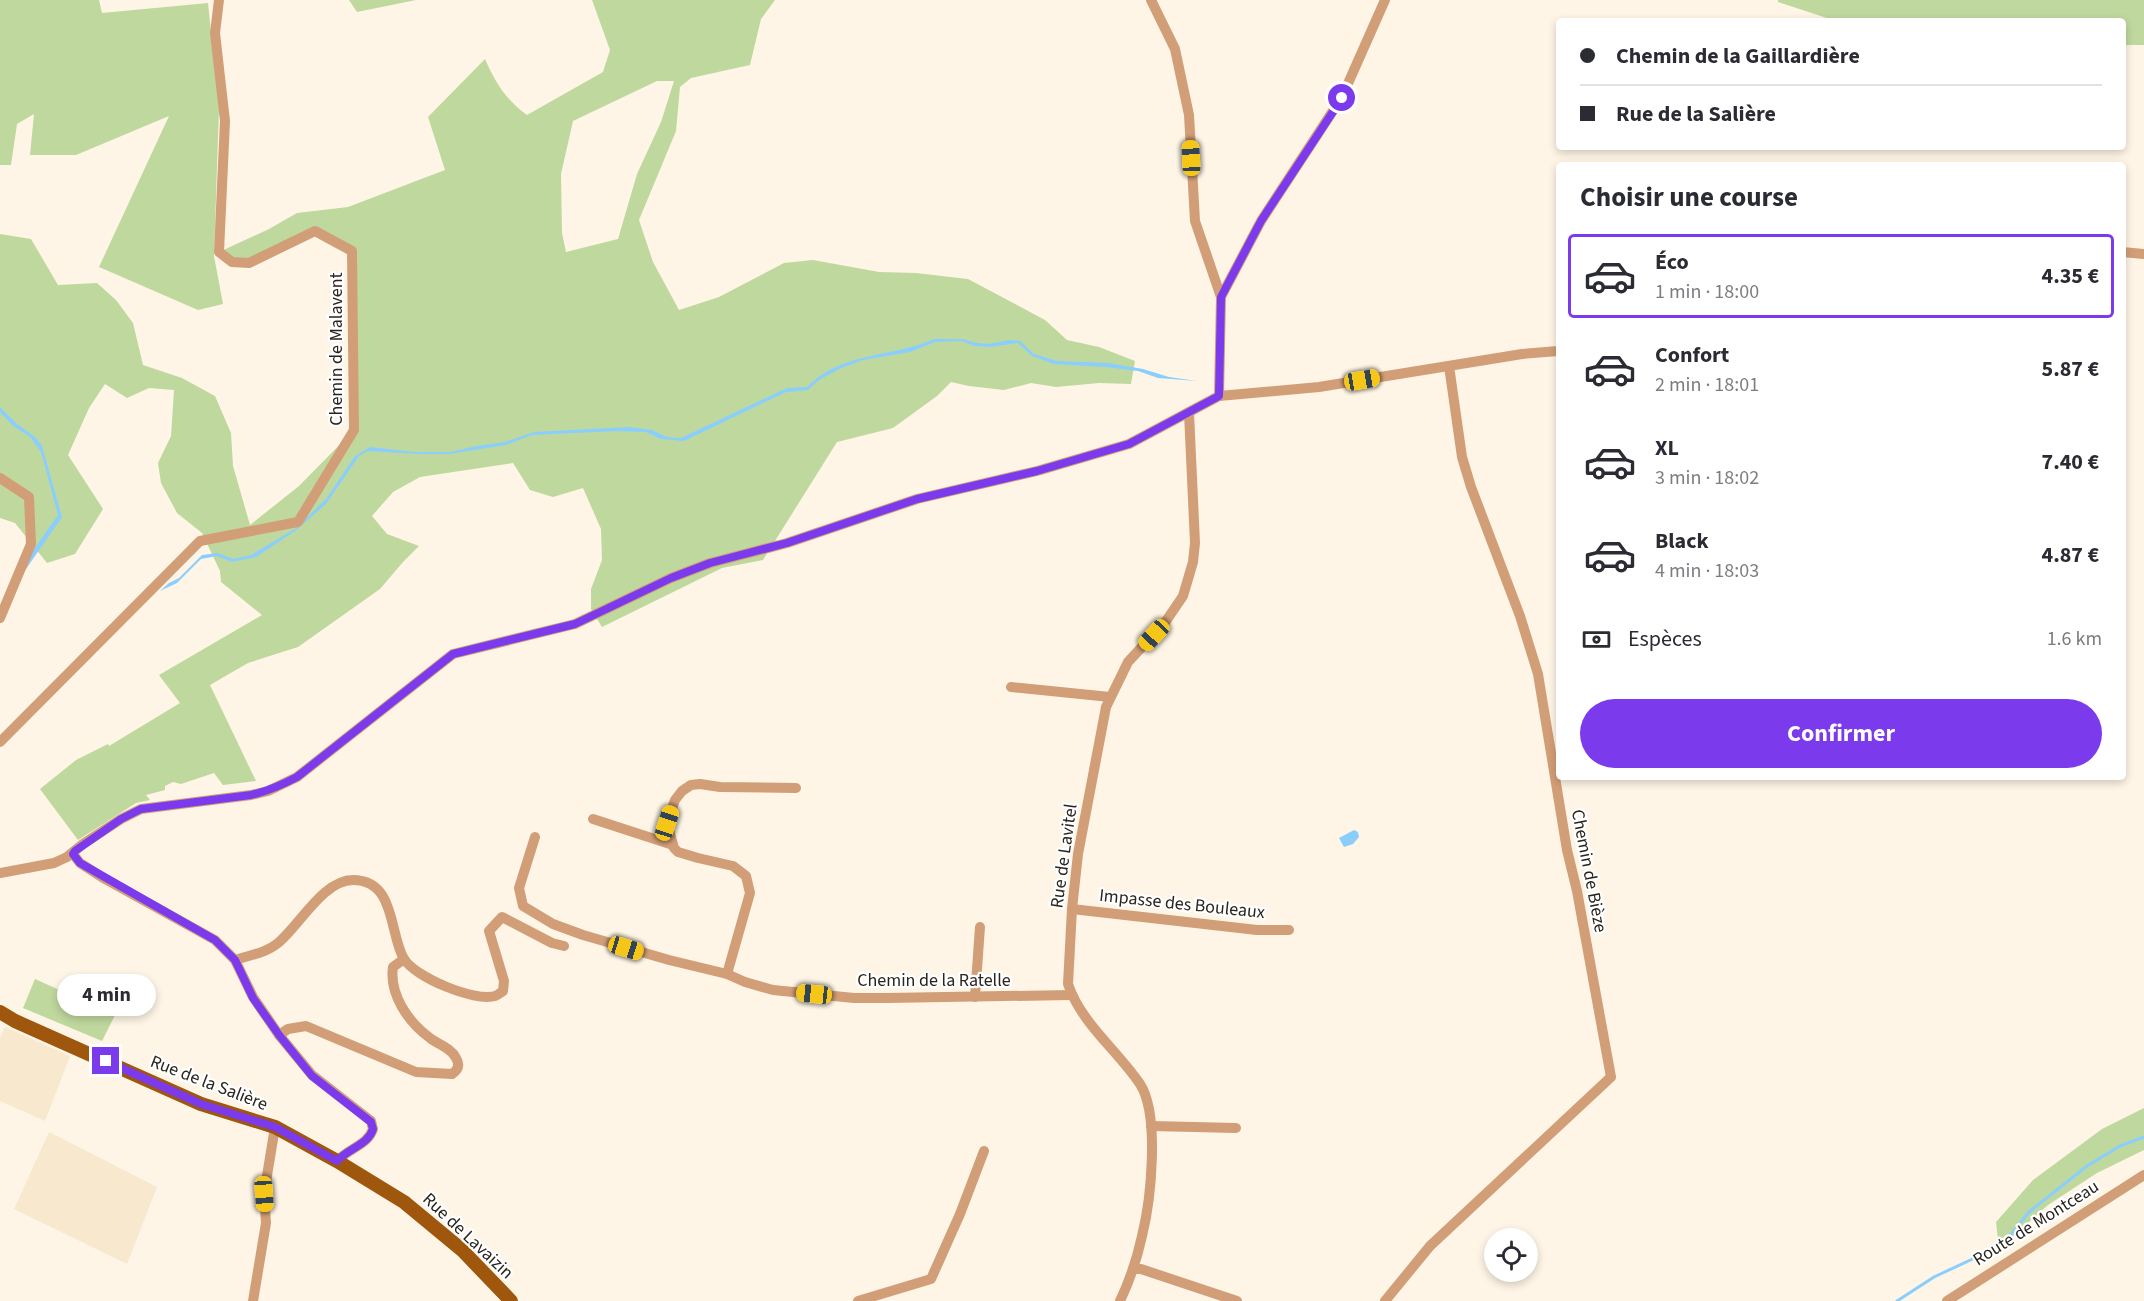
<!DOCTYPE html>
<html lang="fr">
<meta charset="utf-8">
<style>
:root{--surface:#fff;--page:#f7f7f7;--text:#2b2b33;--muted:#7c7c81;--line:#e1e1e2;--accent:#7c3aed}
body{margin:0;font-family:"Source Sans 3",sans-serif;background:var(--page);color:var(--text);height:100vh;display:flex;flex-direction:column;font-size:22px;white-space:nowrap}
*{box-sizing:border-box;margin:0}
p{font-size:20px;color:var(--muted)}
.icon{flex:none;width:33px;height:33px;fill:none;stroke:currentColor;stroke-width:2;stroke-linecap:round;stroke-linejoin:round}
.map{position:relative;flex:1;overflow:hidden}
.drawer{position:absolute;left:1556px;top:162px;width:570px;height:618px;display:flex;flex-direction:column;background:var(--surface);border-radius:6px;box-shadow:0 3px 9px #0003}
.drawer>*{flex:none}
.hud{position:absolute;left:1556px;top:18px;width:570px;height:132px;border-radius:6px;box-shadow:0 3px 9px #0003;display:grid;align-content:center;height:132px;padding:0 24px;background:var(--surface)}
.fabs{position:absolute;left:1484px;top:1228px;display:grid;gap:12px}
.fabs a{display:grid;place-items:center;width:54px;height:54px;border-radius:50%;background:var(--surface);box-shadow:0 3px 9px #0003;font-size:30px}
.end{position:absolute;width:27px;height:27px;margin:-14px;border:8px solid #7c3aed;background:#fff;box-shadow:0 0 0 3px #fff}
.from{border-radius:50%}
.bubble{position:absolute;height:42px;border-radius:21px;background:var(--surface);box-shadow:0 3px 9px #0003;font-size:20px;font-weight:700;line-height:42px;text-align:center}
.car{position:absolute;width:18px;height:36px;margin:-18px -9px;border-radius:8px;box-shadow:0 0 4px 2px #0007;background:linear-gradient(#f5c518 24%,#345 0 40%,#f5c518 0 76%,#345 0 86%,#f5c518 0)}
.hud b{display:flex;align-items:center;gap:21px;height:57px;font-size:22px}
.hud b+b{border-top:2px solid var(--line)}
.hud i{width:15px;height:15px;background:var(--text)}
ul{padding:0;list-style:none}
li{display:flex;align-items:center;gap:18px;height:84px;margin:0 12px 9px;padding:0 12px;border:3px solid transparent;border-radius:6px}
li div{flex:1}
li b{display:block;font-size:22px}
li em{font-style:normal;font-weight:700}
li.current{border-color:var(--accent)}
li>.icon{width:54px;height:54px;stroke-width:1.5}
h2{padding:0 24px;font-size:27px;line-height:72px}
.pay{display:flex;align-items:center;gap:15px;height:66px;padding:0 24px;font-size:22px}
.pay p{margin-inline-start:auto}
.primary-button{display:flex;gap:12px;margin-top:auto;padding:12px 24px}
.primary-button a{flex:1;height:69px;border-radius:36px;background:var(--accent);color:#fff;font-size:24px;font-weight:700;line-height:69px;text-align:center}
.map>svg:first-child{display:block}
.built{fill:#f7e8ce}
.green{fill:#bfd89e;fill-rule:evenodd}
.water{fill:#8acefe}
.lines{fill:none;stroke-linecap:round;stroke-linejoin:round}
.stream{stroke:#8acefe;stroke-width:3}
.minor{stroke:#d29e77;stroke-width:10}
.major{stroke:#9f560d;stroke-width:14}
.route{stroke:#7c3aed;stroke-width:8}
.labels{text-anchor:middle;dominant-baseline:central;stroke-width:4.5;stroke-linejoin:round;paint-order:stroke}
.street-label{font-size:18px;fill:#29251e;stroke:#fff}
</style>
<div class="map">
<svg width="2144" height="1301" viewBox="0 0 2144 1301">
<rect width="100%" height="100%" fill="#fef5e6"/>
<g class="built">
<path d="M5 1027 70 1056 45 1121 0 1101V1038Z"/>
<path d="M49 1132 157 1187 127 1264 14 1209Z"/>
</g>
<g class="green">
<path d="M0 0H99L102 13 208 3 219 109 214 256 223 304 198 310 99 267 169 116 76 155H30L34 114 17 124 11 165H0Z"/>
<path d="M349 0H416L357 12Z"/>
<path d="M592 0H775L761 19 750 65 691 78 680 87 676 131 639 220 653 262 679 310 719 297 784 263 813 260 879 272 916 273 968 279 1045 320 1067 340 1099 347 1135 361 1131 384 1099 383 1056 387 1031 383 1004 390 969 386 951 382 937 396 893 428 837 442 763 560 722 568 602 627 591 609V589L602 560 601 529 583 488 553 497 530 490 513 463 420 477 393 492 372 516 387 534 419 546 403 562 380 589 298 647 248 663 210 685 256 781 223 785 214 773 181 784 173 782 165 786V790L146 795 150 800 136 803 78 840 40 789 76 760 108 744 109 746 180 703 159 675 262 615 221 582 220 571 202 533 177 513 161 483 158 463 171 436 174 390 149 388 127 398 105 384 89 408 68 455 103 509 75 554 47 563 15 523 0 518V234L31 239 58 285 97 283 116 300 133 323 143 365 182 378 215 396 231 433 233 466 250 525 299 486 354 430 352 251 315 231 249 263 219 252 269 229 297 213 348 207 445 170 428 117 485 59C495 82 506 100 527 115L603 72 610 50ZM657 81H674L661 122 637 174 618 239 566 252 562 233 561 174 573 121Z"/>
<path d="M1778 0H2144V45H2123L2122 21H1836L1778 2Z"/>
<path d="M35 979 115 1015 102 1041 23 1008Z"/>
<path d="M2144 1108V1150L2097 1173 2048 1205 1999 1249 1996 1222 2033 1180 2102 1129Z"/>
</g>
<g class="water">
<path d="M934 339H962L977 343 988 344 1010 340 1020 341 1034 354 1057 361 1108 363 1143 369 1169 377 1197 381 1158 378 1138 371 1106 367 1054 364 1032 356 1018 343 989 347 975 346 961 341 935 342 910 352 863 360 839 369 819 380 808 390 786 392 684 441 661 439 646 432 617 431 532 435 506 445 449 454H421L368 451 359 456 326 504 295 531 256 557 232 562 217 556 201 559 177 583 160 591 169 583 179 578 202 555 218 553 233 559 251 555 296 528 326 499 355 456 370 447 415 452H450L477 446 505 442 534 432 629 427 652 430 667 437 681 438 787 388 807 387C842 351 892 358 934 339Z"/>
<path d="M0 407 17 424 35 437 42 446 62 517 17 582 25 562 58 515 41 452 30 437 12 425 0 412Z"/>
<path d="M1354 830 1358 832 1359 837 1353 844 1344 847 1339 838Z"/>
</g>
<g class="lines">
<path class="stream" d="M1897 1301 1934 1277 1994 1249 2009 1237 2029 1212 2087 1166 2120 1146 2144 1137"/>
<g class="minor">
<path d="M1151 0 1175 49 1189 115 1195 221 1221 297 1219 396"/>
<path d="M2122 252 2144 254"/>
<path d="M1221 297 1261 221 1342 97 1385 0"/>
<path d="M0 478 29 497 31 544 0 618"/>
<path d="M1011 687 1110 697"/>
<path d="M0 742 200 541 298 522 354 430 352 251 315 231 249 263 232 262 219 252 225 121 215 33 219 0"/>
<path d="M593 819 673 845"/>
<path d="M535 837 519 888 523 906 553 924 583 935 669 960 727 974 745 982 773 990 854 998H887L1071 995"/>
<path d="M73 854 80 863 105 879 215 940 235 960"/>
<path d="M0 873 54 863 67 857 83 844 121 819 141 809 251 795 268 791 297 777 453 654 575 624 671 578 710 563 787 543 917 499 1037 471 1129 444 1219 396 1319 387 1522 354 1558 351"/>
<path d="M1072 909 1257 930H1289"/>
<path d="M727 974 750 893 746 876 733 866 698 858 678 852 674 848 667 823 675 800 682 791 691 785 700 784 720 787 796 788"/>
<path d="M975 997 980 927"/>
<path d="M279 1035 288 1029 306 1026 416 1072 452 1074C458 1070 460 1065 456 1058 451 1048 439 1045 430 1038 408 1022 389 994 393 967L404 959"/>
<path d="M1151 1126 1236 1128"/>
<path d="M337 1161C349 1148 368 1145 373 1129L371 1121 312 1075 279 1035 253 997 235 960C250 955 266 953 278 943 300 925 323 880 353 880 396 880 389 934 404 959 415 977 474 1002 495 996 498 995 500 993 503 991L504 981 489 931 502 917 552 943 564 946"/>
<path d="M1134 1269H1141L1237 1301"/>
<path d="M253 1301 266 1223 264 1194 275 1127"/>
<path d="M858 1301 931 1279 960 1214 984 1151"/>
<path d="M1120 1301C1130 1280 1137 1259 1142 1236 1151 1200 1160 1115 1140 1084 1117 1050 1081 1023 1068 984L1072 909 1078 854 1106 707 1128 662 1166 621 1183 596 1193 562 1195 543 1189 413"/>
<path d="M1385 1301 1430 1246 1611 1077 1577 891 1567 850 1538 674 1520 616 1471 487 1462 457 1449 366"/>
<path d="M1947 1301 2144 1175"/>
</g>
<path class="major" d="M0 1012 15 1021 201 1104 275 1127 337 1161 404 1202 462 1250 511 1301"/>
</g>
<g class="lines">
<path class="route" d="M106 1061 201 1104 275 1127 337 1161C349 1148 368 1145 373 1129L371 1122 312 1076 279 1035 253 998 235 960 215 940 80 863 73 854 75 851 121 819 141 809 251 795C268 791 282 785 297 777L453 654 575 624 671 578 710 563 787 543 917 499 1037 471 1129 444 1219 396 1221 297 1261 221 1342 98"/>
</g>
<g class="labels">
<g class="street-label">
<text transform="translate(336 349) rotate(-90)">Chemin de Malavent</text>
<text transform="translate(1064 856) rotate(-82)">Rue de Lavitel</text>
<text transform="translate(1589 871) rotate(79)">Chemin de Bièze</text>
<text transform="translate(1182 904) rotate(6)">Impasse des Bouleaux</text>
<text x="934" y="980">Chemin de la Ratelle</text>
<text transform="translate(209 1083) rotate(21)">Rue de la Salière</text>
<text transform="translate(2036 1223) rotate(-32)">Route de Montceau</text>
<text transform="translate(468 1236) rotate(43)">Rue de Lavaizin</text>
</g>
</g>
</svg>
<div class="fabs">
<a><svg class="icon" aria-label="locate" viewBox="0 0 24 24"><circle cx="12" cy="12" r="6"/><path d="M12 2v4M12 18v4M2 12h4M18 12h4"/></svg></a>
</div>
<i class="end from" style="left:1342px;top:98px"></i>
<i class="end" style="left:106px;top:1061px"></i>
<div class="bubble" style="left:57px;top:974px;width:99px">4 min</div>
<i class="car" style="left:1191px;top:158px;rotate:357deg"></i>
<i class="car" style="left:1362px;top:380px;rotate:80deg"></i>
<i class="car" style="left:1154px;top:635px;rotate:223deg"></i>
<i class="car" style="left:667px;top:823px;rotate:18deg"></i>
<i class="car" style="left:626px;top:948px;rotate:107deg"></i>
<i class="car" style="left:814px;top:994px;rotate:276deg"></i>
<i class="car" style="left:264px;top:1194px;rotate:176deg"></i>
<div class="hud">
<b><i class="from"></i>Chemin de la Gaillardière</b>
<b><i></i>Rue de la Salière</b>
</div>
<section class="drawer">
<h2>Choisir une course</h2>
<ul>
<li class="current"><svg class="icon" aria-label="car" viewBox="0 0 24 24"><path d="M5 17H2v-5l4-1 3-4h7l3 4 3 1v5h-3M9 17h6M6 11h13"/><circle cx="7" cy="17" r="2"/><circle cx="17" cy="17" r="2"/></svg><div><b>Éco</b><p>1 min · 18:00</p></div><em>4.35 €</em></li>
<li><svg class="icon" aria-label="car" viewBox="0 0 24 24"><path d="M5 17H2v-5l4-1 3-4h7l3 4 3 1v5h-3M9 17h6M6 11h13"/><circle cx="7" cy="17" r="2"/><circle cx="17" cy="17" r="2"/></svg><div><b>Confort</b><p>2 min · 18:01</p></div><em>5.87 €</em></li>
<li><svg class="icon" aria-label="car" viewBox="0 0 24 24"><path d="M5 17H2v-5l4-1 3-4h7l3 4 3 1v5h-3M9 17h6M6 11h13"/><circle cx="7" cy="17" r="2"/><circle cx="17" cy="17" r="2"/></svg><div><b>XL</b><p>3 min · 18:02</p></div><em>7.40 €</em></li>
<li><svg class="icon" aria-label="car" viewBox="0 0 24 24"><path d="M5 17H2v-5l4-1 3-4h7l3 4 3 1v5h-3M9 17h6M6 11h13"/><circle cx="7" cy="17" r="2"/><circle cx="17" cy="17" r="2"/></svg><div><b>Black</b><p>4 min · 18:03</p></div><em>4.87 €</em></li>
</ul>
<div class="pay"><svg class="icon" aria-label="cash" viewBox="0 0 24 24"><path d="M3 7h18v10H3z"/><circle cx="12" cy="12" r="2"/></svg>Espèces<p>1.6 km</p></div>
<div class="primary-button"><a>Confirmer</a></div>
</section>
</div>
